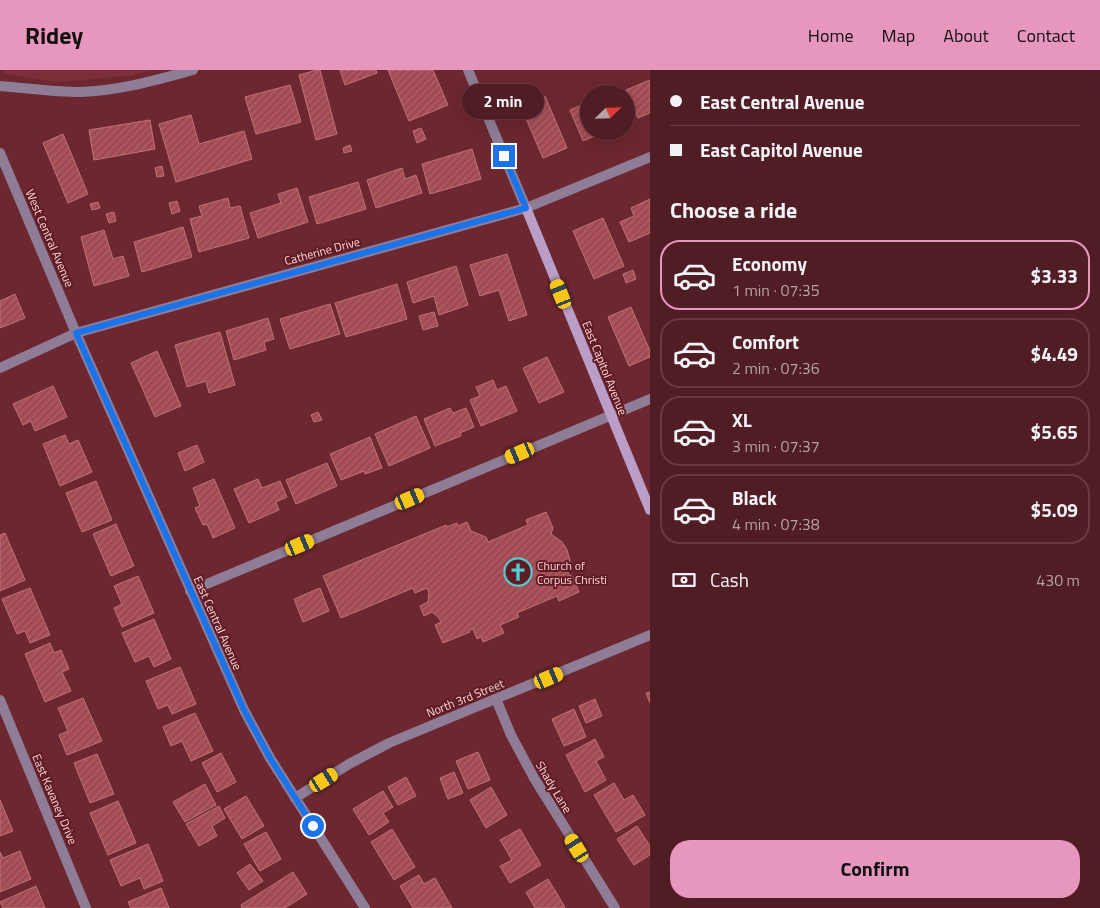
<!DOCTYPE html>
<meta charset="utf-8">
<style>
:root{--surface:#511d24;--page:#57262c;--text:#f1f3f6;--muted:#b4a2a6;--line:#673b41;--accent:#e797bd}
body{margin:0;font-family:"Titillium Web",sans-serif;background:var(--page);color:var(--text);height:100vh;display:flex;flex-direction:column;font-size:19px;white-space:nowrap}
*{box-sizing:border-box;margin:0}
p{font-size:16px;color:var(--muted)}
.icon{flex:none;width:28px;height:28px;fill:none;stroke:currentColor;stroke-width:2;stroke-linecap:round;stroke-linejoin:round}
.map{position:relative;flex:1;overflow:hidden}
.panel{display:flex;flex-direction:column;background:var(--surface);width:450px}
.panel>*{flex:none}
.hud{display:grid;align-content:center;height:110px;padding:0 20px;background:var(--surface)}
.needle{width:32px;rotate:67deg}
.fabs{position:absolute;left:580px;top:15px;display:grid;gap:10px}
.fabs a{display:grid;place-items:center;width:55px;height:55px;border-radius:50%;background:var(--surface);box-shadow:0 5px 20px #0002,0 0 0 1px var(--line);font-size:25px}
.end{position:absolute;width:22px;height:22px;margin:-11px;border:6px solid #1a73e8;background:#fff;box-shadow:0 0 0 2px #fff}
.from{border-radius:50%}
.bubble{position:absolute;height:35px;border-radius:18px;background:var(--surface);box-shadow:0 5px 20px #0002,0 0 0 1px var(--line);font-size:16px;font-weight:700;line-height:35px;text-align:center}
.car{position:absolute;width:15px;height:30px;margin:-15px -8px;border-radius:6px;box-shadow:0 0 4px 1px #0007;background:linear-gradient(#f5c518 24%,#345 0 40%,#f5c518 0 76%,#345 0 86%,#f5c518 0)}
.hud b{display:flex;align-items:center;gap:18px;height:48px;font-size:19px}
.hud b+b{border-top:1px solid var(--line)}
.hud i{width:12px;height:12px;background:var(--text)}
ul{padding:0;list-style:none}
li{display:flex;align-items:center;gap:15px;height:70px;margin:0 10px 8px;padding:0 10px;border:2px solid var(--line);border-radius:20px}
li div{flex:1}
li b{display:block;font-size:19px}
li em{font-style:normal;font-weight:700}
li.selected{border-color:var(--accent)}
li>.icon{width:45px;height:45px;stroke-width:1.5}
h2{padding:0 20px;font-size:22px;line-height:60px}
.pay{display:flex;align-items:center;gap:12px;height:55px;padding:0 20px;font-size:19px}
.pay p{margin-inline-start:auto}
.button{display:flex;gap:10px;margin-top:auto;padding:10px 20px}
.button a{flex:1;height:58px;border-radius:20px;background:var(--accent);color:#111;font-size:20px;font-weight:700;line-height:58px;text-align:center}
header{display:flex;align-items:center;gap:30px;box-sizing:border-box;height:70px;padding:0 25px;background:var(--accent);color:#111}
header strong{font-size:24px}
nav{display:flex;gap:28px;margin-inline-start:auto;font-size:18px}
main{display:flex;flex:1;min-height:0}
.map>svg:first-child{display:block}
.built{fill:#7c2f39}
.building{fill:url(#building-hatch);stroke:#bf7378}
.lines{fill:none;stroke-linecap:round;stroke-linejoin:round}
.street{stroke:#8f7d97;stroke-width:10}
.secondary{stroke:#ba9ec7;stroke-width:10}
.route{stroke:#1a73e8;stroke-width:6}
.labels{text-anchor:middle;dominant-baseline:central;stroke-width:4;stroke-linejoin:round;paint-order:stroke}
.street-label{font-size:12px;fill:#ffd4d5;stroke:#5f1c26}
.poi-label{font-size:12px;fill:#ffd4d5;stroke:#5f1c26;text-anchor:start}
</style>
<header>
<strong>Ridey</strong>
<nav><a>Home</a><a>Map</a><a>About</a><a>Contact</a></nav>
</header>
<main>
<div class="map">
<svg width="650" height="838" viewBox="0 0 650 838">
<defs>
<pattern id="building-hatch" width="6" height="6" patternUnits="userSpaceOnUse" patternTransform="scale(1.25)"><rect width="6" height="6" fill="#af515b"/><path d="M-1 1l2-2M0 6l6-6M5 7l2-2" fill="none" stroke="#82494f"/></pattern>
</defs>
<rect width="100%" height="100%" fill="#6c2730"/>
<path class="built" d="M4 0H154L134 5 59 12 4 4Z"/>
<g class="building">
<path d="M317 0H320L337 64 316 70 299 5Z"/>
<path d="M340 0H376L377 3 345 15Z"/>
<path d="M388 0H433L448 35 409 51Z"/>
<path d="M650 10V43L638 48 626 20Z"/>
<path d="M290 15 301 52 256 64 245 27Z"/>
<path d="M545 26 567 78 543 88 521 37Z"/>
<path d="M589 32V61H606L583 71 570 40Z"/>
<path d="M191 45 199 74 244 61 252 89 176 112 159 54Z"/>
<path d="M150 50 155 79 94 90 89 60Z"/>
<path d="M421 58 426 69 417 73 413 61Z"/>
<path d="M63 64 88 124 68 133 43 73Z"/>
<path d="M350 75 352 81 344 83 343 78Z"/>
<path d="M472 79 481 109 430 124 422 94Z"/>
<path d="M162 96 164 106 157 107 155 98Z"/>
<path d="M402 98 405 109 416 105 422 123 376 138 367 110Z"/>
<path d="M358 112 366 139 317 154 309 127Z"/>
<path d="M297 118 308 152 258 168 250 143 281 133 278 124Z"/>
<path d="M228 128 230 138 240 136 249 168 199 182 190 149 202 146 199 136Z"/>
<path d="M650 129V163L629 172 620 152 634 146 631 138Z"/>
<path d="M177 131 180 141 172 144 169 133Z"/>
<path d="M98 132 100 138 92 140 90 134Z"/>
<path d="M114 142 116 151 109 153 106 144Z"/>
<path d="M603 148 624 196 594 209 573 161Z"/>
<path d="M183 157 192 187 142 202 134 172Z"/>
<path d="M104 160 113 189 123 186 129 206 94 216 81 167Z"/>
<path d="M507 184 527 245 509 251 499 220 480 226 470 195Z"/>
<path d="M456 196 468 235 439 245 434 226 413 233 407 212Z"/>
<path d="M633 200 636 209 626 213 623 204Z"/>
<path d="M397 214 407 249 346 267 335 233Z"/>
<path d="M15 224 25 248 0 258V231Z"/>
<path d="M330 234 340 264 290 279 280 249Z"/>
<path d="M631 237 650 281V287L629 296 608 247Z"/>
<path d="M434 242 438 256 423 260 419 246Z"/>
<path d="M268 248 274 269 264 272 266 280 234 290 226 261Z"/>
<path d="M220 262 235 315 209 323 206 311 187 317 175 275Z"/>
<path d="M157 281 181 336 155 347 131 293Z"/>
<path d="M547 287 564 322 539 333 523 298Z"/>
<path d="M493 310 497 320 506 316 517 341 481 356 470 330 480 326 476 317Z"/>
<path d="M53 316 67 347 35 361 31 351 23 355 13 334Z"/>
<path d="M450 338 453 343 466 338 474 357 460 363 461 366 435 376 424 349Z"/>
<path d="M318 342 322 350 314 352 311 345Z"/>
<path d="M416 346 430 378 389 396 375 364Z"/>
<path d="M65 365 69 374 78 370 92 402 60 416 43 374Z"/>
<path d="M370 367 382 398 365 404 364 401 341 410 330 384Z"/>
<path d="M197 375 204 392 185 401 178 383Z"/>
<path d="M327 393 337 416 296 434 286 410Z"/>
<path d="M214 409 235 458 213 468 207 454 203 455 195 438 200 436 193 418Z"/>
<path d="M258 409 262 418 280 411 287 427 276 432 279 440 249 453 234 419Z"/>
<path d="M96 411 112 450 82 462 66 423Z"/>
<path d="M546 442 553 458 551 464 562 472 567 480 570 490 568 504 573 507 579 522 559 531 557 526 517 543 519 547 500 555 504 563 483 572 481 567 477 569 473 559 469 560 470 562 443 573 435 555 441 552 439 548 432 542 424 546 420 536 428 532 429 523 427 518 415 523 413 518 341 548 323 506 446 455 447 457 457 453 458 456 467 452 471 461 486 467 488 472 528 455 526 450Z"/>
<path d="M116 454 134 496 111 506 93 464Z"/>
<path d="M5 463 25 510 0 521V465Z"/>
<path d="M138 506 154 543 122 557 114 538 122 534 114 516Z"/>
<path d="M30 518 50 565 30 573 25 561 17 564 2 529Z"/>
<path d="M320 518 329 541 303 552 294 529Z"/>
<path d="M154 549 171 589 154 597 149 586 135 592 122 563Z"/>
<path d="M50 573 54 583 61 580 69 599 62 602 71 621 45 632 25 584Z"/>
<path d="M180 597 196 634 172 644 168 635 158 639 146 611Z"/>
<path d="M650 622V633L646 623Z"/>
<path d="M83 628 102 671 67 685 59 665 68 661 58 638Z"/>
<path d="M595 629 602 646 586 653 579 636Z"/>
<path d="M574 639 586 667 564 676 552 649Z"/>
<path d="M195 643 213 681 191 691 182 671 171 676 163 657Z"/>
<path d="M595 669 604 687 596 691 606 710 585 722 566 685Z"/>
<path d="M478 682 490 710 468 719 456 691Z"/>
<path d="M221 683 236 712 217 722 202 693Z"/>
<path d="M97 684 114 724 90 733 74 693Z"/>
<path d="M454 702 463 723 448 729 440 708Z"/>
<path d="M406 707 416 726 398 735 388 717Z"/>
<path d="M614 713 624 730 633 725 645 745 616 762 594 725Z"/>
<path d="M205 714 216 735 185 752 173 732Z"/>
<path d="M491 717 507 745 486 758 470 730Z"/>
<path d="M383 721 393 737 383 743 389 752 369 765 353 739Z"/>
<path d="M246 726 264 756 242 769 224 739Z"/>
<path d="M0 730 13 761 0 766Z"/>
<path d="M118 731 136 773 108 785 90 743Z"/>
<path d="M219 736 225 748 212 756 217 766 199 776 186 754Z"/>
<path d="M637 756 650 776V785L634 795 617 769Z"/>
<path d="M392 759 415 797 394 810 371 772Z"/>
<path d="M520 759 541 795 510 813 500 796 512 790 500 770Z"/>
<path d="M266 762 281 789 260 801 244 774Z"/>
<path d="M148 774 163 811 144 819 140 808 121 816 110 790Z"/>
<path d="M20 781 31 809 0 822V782L3 788Z"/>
<path d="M250 794 263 811 249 820 237 803Z"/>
<path d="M293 802 307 824 285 838H242L241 835Z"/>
<path d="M419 805 424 814 435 808 452 838H413L400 816Z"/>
<path d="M548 809 565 837 564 838H535L526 822Z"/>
<path d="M36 816 45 838H3L0 832Z"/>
<path d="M161 818 169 838H131L128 832Z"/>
</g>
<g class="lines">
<g class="street">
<path d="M468 0 526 138"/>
<path d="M0 16C27 18 54 22 80 22 119 21 156 10 193 0"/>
<path d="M0 83 76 263 244 640 270 688 365 838"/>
<path d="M0 298 76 263 526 138 650 87"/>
<path d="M190 521 650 329"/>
<path d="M496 629 511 665 534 708 615 838"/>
<path d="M0 630 86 838"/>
<path d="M295 728 349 694 389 673 650 565"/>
</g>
<path class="secondary" d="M526 138 650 440"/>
</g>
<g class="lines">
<path class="route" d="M313 756 270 688 244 640 76 263 526 138 504 86"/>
</g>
<defs>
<g id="church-ring" transform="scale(1.4375)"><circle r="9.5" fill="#5f1c26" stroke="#52cdcd" stroke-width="1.5"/><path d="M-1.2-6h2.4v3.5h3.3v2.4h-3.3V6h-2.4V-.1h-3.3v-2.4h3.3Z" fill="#52cdcd"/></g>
</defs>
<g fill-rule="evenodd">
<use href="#church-ring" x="518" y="502"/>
</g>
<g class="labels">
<g class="street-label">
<text transform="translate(50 168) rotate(67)">West Central Avenue</text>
<text transform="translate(322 181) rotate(-15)">Catherine Drive</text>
<text transform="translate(605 298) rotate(68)">East Capitol Avenue</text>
<text transform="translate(218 553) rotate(66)">East Central Avenue</text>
<text transform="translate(465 628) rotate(-22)">North 3rd Street</text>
<text transform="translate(554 717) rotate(59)">Shady Lane</text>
<text transform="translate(55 729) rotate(67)">East Kavaney Drive</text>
</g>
<g class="poi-label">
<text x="537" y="495">Church of<tspan x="537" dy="14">Corpus Christi</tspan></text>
</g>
</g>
</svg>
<div class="fabs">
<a><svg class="needle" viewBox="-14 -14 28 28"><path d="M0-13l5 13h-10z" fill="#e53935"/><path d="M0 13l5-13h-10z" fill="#b4a2a6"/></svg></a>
</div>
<i class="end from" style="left:313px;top:756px"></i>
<i class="end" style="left:504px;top:86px"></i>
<div class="bubble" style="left:462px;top:14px;width:82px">2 min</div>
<i class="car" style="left:561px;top:224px;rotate:338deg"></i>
<i class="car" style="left:520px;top:383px;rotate:247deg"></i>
<i class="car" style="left:410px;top:429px;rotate:67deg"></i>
<i class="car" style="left:300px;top:475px;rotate:67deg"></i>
<i class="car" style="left:549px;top:608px;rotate:67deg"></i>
<i class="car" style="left:324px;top:710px;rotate:58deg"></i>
<i class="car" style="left:577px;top:778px;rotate:328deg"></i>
</div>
<section class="panel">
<div class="hud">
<b><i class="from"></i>East Central Avenue</b>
<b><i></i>East Capitol Avenue</b>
</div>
<h2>Choose a ride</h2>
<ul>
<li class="selected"><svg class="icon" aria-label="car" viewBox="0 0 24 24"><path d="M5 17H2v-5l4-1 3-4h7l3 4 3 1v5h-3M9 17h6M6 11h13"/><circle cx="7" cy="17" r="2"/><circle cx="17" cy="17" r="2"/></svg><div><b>Economy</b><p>1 min · 07:35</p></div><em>$3.33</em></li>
<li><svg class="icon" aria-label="car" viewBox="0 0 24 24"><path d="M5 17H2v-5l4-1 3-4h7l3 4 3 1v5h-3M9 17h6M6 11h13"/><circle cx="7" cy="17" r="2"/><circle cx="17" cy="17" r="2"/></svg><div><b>Comfort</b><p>2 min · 07:36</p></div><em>$4.49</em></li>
<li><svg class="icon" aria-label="car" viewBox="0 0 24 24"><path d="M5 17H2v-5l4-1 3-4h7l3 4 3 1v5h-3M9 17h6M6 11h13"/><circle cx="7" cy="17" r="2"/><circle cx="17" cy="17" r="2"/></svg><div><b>XL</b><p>3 min · 07:37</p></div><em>$5.65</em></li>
<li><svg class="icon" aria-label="car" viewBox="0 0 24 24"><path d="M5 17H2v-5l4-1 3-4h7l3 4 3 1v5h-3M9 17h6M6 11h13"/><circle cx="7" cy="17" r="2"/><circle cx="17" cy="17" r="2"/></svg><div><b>Black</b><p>4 min · 07:38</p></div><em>$5.09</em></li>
</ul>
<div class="pay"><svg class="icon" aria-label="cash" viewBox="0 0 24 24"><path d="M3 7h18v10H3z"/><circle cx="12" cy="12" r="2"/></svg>Cash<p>430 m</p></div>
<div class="button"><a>Confirm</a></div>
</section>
</main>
